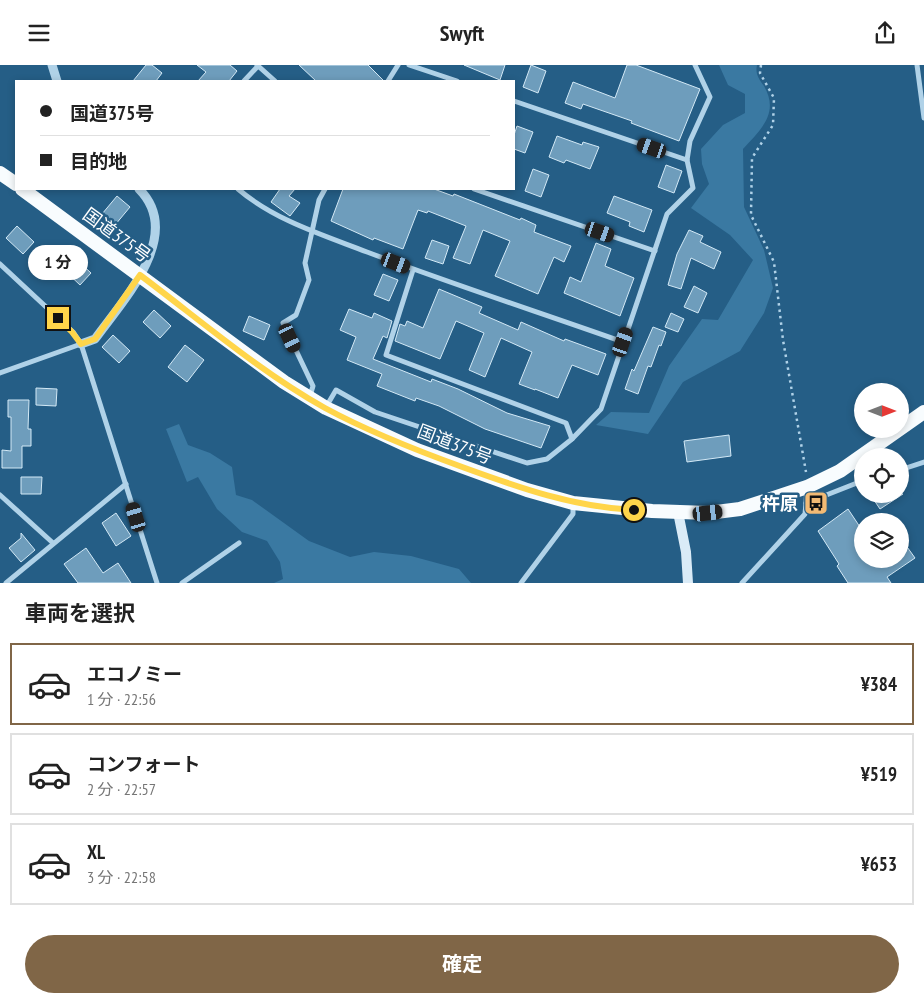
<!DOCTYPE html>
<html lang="ja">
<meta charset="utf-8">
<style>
:root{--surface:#fff;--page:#f6f6f6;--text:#222;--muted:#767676;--line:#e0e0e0;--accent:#806647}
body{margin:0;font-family:"PT Sans Narrow","Noto Sans JP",sans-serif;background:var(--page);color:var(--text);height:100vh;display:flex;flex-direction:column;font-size:19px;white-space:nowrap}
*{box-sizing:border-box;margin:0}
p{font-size:16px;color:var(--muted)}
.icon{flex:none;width:28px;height:28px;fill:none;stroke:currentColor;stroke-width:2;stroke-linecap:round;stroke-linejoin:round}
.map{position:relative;height:518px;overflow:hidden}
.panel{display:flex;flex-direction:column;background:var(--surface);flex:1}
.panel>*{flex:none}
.top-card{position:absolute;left:15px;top:15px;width:500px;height:110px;border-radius:0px;box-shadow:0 2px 8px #0003;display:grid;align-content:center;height:110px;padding:0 25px;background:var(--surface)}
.needle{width:32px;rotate:90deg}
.fabs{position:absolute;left:854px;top:318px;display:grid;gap:10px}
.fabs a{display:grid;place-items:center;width:55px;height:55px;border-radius:50%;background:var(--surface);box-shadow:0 2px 8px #0003;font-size:25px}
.end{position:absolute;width:22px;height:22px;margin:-11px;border:6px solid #ffd54a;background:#111;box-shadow:0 0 0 2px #111}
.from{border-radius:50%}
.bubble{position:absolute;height:35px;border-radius:18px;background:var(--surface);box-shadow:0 2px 8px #0003;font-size:16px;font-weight:700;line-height:35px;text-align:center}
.car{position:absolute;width:15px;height:30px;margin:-15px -8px;border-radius:6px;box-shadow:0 0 4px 1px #0007;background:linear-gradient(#222 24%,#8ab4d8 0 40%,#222 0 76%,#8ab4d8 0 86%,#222 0)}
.top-card b{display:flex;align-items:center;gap:18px;height:48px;font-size:19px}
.top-card b+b{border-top:1px solid var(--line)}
.top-card i{width:12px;height:12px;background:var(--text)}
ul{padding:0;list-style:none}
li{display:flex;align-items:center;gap:15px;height:82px;margin:0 10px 8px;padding:0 15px;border:2px solid var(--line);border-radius:0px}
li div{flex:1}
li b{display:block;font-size:19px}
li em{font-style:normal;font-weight:700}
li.active{border-color:var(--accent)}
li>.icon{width:45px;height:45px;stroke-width:1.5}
h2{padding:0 25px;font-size:22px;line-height:60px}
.cta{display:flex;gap:10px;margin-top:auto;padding:10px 25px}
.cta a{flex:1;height:58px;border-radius:30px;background:var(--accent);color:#fff;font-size:20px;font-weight:700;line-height:58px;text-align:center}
header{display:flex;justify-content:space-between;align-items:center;height:65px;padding:0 25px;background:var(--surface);font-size:22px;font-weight:700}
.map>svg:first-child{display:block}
.green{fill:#3a79a2}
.building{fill:#6e9dbc;stroke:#d3e9f6}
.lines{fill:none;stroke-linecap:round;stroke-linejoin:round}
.path{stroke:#b0d2e8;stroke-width:2.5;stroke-dasharray:2.5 4;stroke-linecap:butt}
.minor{stroke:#b0d2e8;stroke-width:5}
.tertiary{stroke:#b0d2e8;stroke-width:9}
.secondary{stroke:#daebf7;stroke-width:10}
.trunk{stroke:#f8fcfe;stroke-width:14}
.route{stroke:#ffd54a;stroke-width:6}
.labels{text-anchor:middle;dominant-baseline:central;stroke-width:5;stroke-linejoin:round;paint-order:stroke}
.street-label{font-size:18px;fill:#fff;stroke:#255e86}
.poi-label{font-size:18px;font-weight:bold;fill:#fff;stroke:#255e86;text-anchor:end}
</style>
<header><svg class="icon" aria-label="menu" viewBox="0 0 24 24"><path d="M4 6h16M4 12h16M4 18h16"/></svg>Swyft<svg class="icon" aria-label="share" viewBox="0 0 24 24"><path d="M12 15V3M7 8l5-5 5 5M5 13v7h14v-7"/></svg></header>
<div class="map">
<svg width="924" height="518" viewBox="0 0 924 518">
<rect width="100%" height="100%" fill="#255e86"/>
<g class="green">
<path d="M719 0H757C755 9 759 14 764 21 780 49 760 65 743 84L744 142 764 185 773 223 764 248 740 286 683 317 648 369 596 360 611 347 649 348 669 301 702 254 718 255 753 195 730 170 691 143 709 119 702 99 701 84 723 60 745 48V29L728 20Z"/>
<path d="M179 359 188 380 210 388 232 402 236 430 252 435 309 476 350 492 374 487 411 491 459 504 471 518H274L283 514 280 497 267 476 242 467 217 444 198 412 187 417 166 364Z"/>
</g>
<g class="building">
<path d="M146 0H152L162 8 156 16H133Z"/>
<path d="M197 0H230L237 6 229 16H198L206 7Z"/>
<path d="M299 0H368L384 16H316Z"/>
<path d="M464 0H505L500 15Z"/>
<path d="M531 0 546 6 538 28 523 22Z"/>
<path d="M627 0H636L700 24 679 76 631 58 632 56 583 39 581 44 565 38 573 17 615 33Z"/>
<path d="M517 61 533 67 525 88 514 84V70Z"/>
<path d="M557 71 582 80 583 77 599 82 590 104 566 95 564 98 549 92Z"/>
<path d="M666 100 682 106 674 128 658 122Z"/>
<path d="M533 104 549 110 541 132 525 126Z"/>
<path d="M280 124H295L289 131 300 138 290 151 271 137Z"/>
<path d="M343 124H434L453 131 454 129 520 155 521 153 536 160 534 167 571 181 564 197 554 192 538 229 495 211 510 176 483 165 470 199 453 193 466 161 428 146 427 148 418 145 403 184 374 173 373 175 331 156Z"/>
<path d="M117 131 130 142 115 160 102 149Z"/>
<path d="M614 131 652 145 644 167 629 161 630 157 607 148Z"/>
<path d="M17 161 34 177 23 189 6 173Z"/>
<path d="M689 165 703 171 700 177 721 187 714 204 691 193 681 224 668 220 677 189Z"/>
<path d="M432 175 449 181 443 199 425 193Z"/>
<path d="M596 178 611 184 605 201 634 213 620 251 564 228 570 212 581 217Z"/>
<path d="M74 192 91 208 80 220 63 204Z"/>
<path d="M383 209 398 215 389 236 374 230Z"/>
<path d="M694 221 707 228 698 248 684 242Z"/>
<path d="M439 224 482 242 479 248 518 265 521 257 564 276 565 274 606 289 598 310 572 300 558 333 535 324V325L519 319 532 287 501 273 485 312 469 305 484 268 456 256 440 294 395 276 400 259 405 261 407 256 423 263Z"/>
<path d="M349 244 372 253 374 248 392 256 387 273 383 271 373 294 431 317 432 314 458 324 507 348 550 361 541 383 485 364 439 341 416 333 415 336 377 321 382 309 347 295 356 272 340 265Z"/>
<path d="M154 245 171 261 160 273 143 257Z"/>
<path d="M671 248 684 254 678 267 665 262Z"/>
<path d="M249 251 270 260 264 275 243 266Z"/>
<path d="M653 262 666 267 661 281 659 280 651 302 648 301 638 329 625 324 632 304 634 306Z"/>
<path d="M113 270 130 286 119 298 102 282Z"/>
<path d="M185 280 204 295 187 317 168 302Z"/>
<path d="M36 323 57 324 56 341 36 340Z"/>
<path d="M8 335H29L28 364H31V381H22V403H2V385L11 386V352H8Z"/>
<path d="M729 370 731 391 687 397 684 376Z"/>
<path d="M21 412H42L41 429H21Z"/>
<path d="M870 429H903L880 444Z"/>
<path d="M848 444 862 465V494H900V472L915 493 887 512 891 518H848L837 501 839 499 818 466Z"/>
<path d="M116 448 131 471 116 481 102 458Z"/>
<path d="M21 468 35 485 21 497 9 483 21 473Z"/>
<path d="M86 483 103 508 118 498 131 518H78L64 499Z"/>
</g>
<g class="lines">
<path class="path" d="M761 0 760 8 774 33 773 60 752 93 751 150 774 197 783 275 806 407"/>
<g class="minor">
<path d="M257 0 275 16"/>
<path d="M409 0 457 16"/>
<path d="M917 0 924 53"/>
<path d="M244 16 258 1"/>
<path d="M388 16 398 0"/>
<path d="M514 36 687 95"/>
<path d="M238 124C274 155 323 170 367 187 452 219 538 247 623 277"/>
<path d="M474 124 655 186"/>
<path d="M0 199 73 267 81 279 157 518"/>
<path d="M413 205 386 290 566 358 572 374"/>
<path d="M0 308 81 279"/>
<path d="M310 331 313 321 283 258 296 250 309 215 305 198 319 135 325 124"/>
<path d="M326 342 336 325 375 347 527 398 547 394 572 374 601 344 667 149 693 123 687 95 690 76 710 32 695 0"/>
<path d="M900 405 924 397"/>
<path d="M807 422 806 438 862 416"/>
<path d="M0 430 53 478"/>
<path d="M6 518 126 419"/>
<path d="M182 518 239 478"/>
<path d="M521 518 573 449V438"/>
<path d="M742 518 805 449 806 438"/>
</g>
<g class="tertiary">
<path d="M52 0 57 16"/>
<path d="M81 279 95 274C123 235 185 170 139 124"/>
</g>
<path class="secondary" d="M678 447 686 487 688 518"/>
<g class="trunk">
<path d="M0 108 16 119"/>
<path d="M22 124 284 317 326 343 417 385 527 425 573 438 652 446 708 448 740 444 807 422 840 406 924 347"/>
</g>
</g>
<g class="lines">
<path class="route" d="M58 253 72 267 81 279 95 274 140 210C200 255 259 306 325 343 369 367 418 386 465 403 520 423 574 442 634 445"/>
</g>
<defs>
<g id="bus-square" transform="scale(1.25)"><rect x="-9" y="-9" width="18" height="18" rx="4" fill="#f2ba74" stroke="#255e86"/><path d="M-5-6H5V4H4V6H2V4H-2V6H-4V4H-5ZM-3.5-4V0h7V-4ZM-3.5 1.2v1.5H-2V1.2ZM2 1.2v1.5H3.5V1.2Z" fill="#111"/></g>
</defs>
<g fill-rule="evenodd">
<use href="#bus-square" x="816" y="438"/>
</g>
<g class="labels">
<g class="street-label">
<text transform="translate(117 170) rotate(36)">国道375号</text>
<text transform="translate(455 379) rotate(21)">国道375号</text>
</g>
<g class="poi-label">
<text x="798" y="438">杵原</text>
</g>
</g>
</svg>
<div class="fabs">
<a><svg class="needle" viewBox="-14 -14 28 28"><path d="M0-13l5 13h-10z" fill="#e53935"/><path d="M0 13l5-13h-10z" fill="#767676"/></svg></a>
<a><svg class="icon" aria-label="locate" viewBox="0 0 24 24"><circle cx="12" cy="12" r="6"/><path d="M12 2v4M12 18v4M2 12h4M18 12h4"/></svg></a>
<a><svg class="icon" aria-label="layers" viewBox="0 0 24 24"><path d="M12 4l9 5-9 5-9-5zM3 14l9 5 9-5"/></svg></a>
</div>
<i class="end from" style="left:634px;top:445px"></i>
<i class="end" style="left:58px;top:253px"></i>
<div class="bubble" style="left:28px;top:180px;width:60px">1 分</div>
<i class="car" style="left:652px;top:83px;rotate:289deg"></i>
<i class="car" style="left:600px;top:167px;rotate:109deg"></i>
<i class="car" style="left:396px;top:198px;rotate:111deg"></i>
<i class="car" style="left:290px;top:273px;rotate:155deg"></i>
<i class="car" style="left:623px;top:277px;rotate:19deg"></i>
<i class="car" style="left:708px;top:448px;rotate:84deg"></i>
<i class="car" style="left:136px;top:452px;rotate:343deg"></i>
<div class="top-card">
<b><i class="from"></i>国道375号</b>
<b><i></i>目的地</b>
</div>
</div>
<section class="panel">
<h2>車両を選択</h2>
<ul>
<li class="active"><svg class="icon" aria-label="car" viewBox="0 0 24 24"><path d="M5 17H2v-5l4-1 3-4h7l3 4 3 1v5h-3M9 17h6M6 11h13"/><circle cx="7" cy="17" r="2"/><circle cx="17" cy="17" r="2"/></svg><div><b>エコノミー</b><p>1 分 · 22:56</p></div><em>¥384</em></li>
<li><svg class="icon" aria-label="car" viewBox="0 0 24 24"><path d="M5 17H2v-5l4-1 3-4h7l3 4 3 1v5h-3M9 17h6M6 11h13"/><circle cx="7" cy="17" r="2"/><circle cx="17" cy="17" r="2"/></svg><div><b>コンフォート</b><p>2 分 · 22:57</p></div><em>¥519</em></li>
<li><svg class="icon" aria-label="car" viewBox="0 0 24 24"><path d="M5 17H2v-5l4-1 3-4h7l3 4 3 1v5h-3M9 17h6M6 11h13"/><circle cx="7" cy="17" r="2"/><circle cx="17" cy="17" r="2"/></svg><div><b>XL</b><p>3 分 · 22:58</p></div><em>¥653</em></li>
</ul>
<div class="cta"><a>確定</a></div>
</section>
